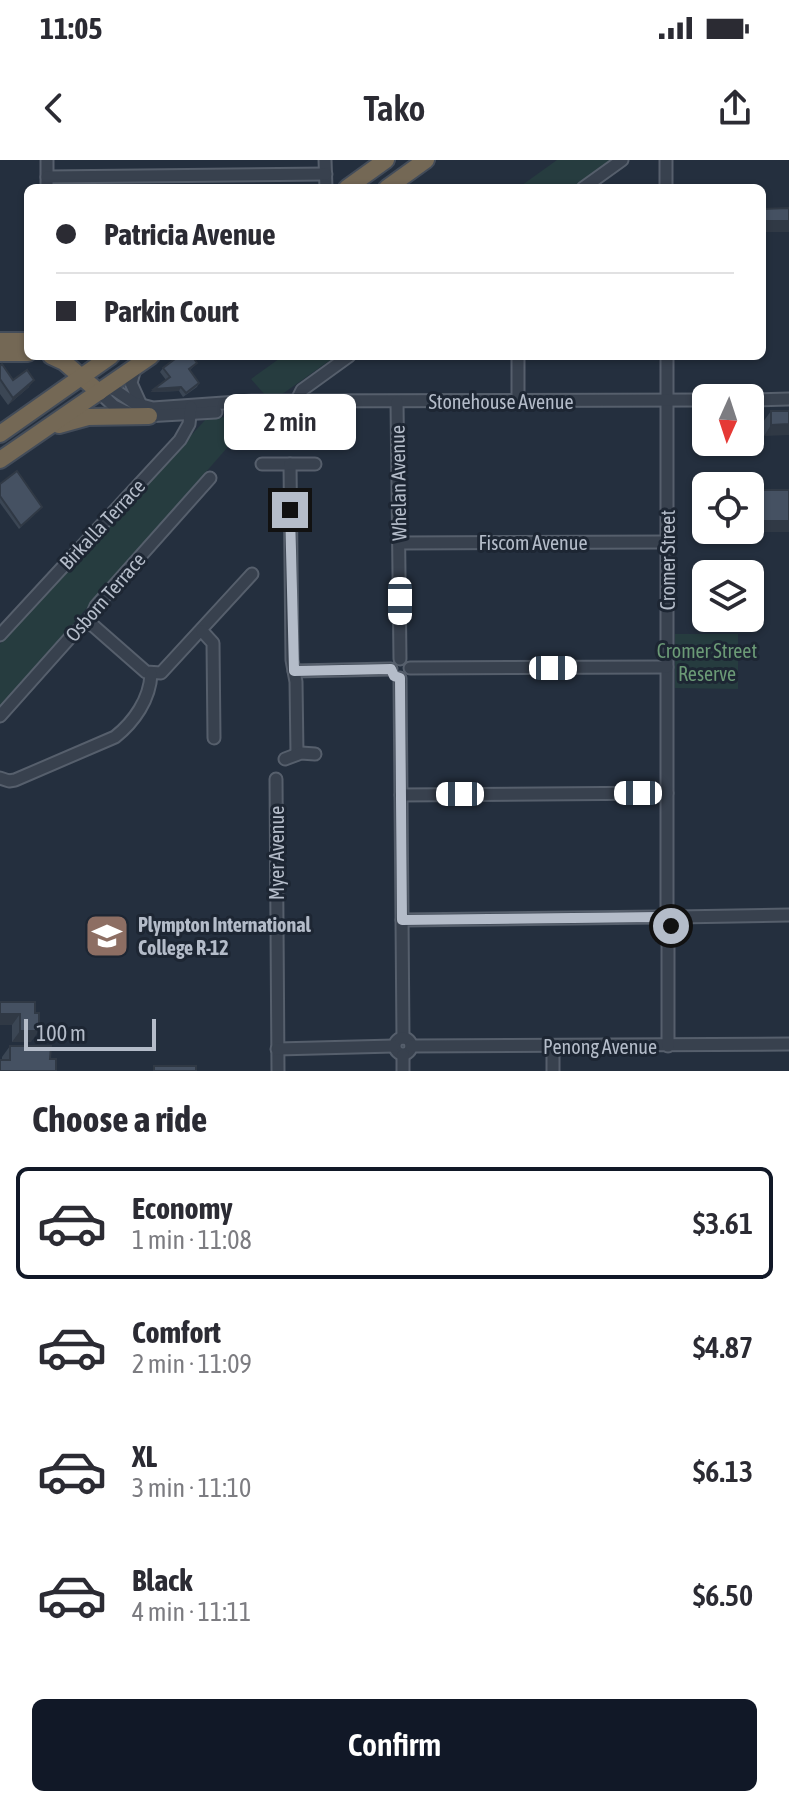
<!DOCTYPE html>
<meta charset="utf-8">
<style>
:root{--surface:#fff;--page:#f2f2f3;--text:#2b2b33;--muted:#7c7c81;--line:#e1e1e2;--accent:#111827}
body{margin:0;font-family:"Asap Condensed",sans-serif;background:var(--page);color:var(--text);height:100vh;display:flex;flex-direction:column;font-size:30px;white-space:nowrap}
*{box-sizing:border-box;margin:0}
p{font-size:26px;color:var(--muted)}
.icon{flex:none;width:44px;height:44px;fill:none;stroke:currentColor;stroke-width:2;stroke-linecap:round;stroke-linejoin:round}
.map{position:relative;height:911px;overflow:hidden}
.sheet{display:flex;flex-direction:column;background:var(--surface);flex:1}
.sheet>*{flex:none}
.banner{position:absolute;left:24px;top:24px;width:742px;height:176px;border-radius:12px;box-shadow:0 2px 6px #0004;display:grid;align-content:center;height:176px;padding:0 32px;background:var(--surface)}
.needle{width:52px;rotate:183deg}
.tools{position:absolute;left:692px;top:224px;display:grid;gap:16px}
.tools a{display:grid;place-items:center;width:72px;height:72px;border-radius:12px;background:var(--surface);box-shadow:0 2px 6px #0004;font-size:40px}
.scale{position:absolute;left:24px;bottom:20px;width:132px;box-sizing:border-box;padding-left:8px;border:4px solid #b4bcc9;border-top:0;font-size:22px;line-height:28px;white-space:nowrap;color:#b4bcc9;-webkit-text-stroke:6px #1d2633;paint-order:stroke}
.end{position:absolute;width:36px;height:36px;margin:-18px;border:10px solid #b4bcc9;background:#111;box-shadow:0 0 0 4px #111}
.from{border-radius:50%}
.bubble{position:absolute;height:56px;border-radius:12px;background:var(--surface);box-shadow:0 2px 6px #0004;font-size:26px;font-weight:600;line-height:56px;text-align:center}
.car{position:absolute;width:24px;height:48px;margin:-24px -12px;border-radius:10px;box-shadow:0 0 6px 2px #0007;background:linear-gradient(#fff 24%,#345 0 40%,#fff 0 76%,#345 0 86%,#fff 0)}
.banner b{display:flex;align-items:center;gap:28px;height:76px;font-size:30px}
.banner b+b{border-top:2px solid var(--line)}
.banner i{width:20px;height:20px;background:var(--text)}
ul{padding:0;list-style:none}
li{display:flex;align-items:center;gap:24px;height:112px;margin:0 16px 12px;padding:0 16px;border:4px solid transparent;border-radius:12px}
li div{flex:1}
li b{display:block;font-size:30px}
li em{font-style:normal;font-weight:600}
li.current{border-color:var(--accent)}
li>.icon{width:72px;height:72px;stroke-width:1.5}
h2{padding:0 32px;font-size:36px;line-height:96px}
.action{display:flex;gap:16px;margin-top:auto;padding:16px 32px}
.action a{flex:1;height:92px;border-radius:12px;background:var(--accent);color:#fff;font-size:32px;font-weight:600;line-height:92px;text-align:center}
.status{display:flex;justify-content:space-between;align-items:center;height:56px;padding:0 40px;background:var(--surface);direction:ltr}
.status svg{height:22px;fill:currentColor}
header{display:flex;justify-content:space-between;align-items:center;height:104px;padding:0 32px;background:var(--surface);font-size:36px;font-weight:600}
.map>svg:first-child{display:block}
.green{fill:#263c3f}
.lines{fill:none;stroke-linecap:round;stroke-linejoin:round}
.minor-casing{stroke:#565f6c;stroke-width:15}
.highway-casing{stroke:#434c59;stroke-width:20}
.minor{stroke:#38414e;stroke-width:11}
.highway{stroke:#746855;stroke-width:16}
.wall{fill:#3b4654}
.shaded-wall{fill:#303945}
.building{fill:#455162;stroke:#303945;stroke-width:2}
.route{stroke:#b4bcc9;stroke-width:10}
.labels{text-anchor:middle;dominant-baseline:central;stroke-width:6;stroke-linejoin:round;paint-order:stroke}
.street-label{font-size:20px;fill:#b4bcc9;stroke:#1d2633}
.park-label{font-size:20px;fill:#6b9a76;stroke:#1d2633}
.poi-label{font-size:20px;font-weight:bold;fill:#b4bcc9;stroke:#1d2633;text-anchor:start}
</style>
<div class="status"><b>11:05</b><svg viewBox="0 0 49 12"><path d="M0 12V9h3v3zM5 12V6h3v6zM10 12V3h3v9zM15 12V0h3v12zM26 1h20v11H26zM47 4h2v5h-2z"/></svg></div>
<header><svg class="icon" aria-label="back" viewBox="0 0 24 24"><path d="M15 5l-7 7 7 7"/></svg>Tako<svg class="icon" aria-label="share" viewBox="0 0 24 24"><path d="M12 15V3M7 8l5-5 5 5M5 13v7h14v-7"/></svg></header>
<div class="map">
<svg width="789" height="911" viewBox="0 0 789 911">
<rect width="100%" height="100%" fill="#242f3e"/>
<g class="green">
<path d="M557 0H614L574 28H518Z"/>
<path d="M283 196H336L281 235 266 236 251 219Z"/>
<path d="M255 256 0 547V484L207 258Z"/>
<path d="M675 474H738V529L675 528Z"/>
</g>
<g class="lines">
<g class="minor-casing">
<g id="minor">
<path d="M47 0V28"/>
<path d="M325 0 326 28"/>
<path d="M666 0V28"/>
<path d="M47 17 326 14"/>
<path d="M583 28 622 0"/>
<path d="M518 196V241"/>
<path d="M667 196V749"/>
<path d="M135 208 131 223 141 245"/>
<path d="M109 226 134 243 153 248 252 241 706 240"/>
<path d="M99 232 114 246 128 253"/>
<path d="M750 240 789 239"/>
<path d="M296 242 302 230 349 196"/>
<path d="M397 242 400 499"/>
<path d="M145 256 216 252"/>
<path d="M262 304H290L292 500 296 522 297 594"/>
<path d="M290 304H315"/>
<path d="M399 383 667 382"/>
<path d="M89 462 146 512 161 513 252 414"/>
<path d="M202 471 213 483 214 578"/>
<path d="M0 475 180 280 189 264 191 247"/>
<path d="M410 508 667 507"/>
<path d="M294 511 391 509"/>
<path d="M400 518 403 878"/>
<path d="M0 556 74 473 89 462 96 446 210 318"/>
<path d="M285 599 301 593 315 594"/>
<path d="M0 618 9 621 15 620 115 577C134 562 150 539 151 514"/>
<path d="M276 619 278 911"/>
<path d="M401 635 667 633"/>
<path d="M677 757 789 755"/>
<path d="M402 760 659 757"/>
<circle cx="403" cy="886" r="8"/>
<path d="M411 886 789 884"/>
<path d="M668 886V766"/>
<path d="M553 887V911"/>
<path d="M277 889 394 886"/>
<path d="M403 895V911"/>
</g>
</g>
<g class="highway-casing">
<g id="highway">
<path d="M347 28 386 0"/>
<path d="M387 28 426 0"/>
<path d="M0 181H28"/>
<path d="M0 193H28"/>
<path d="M51 196 64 202 99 232"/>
<path d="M59 265 88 257 149 256"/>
<path d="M0 274 111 196"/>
<path d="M0 300 151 196"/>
</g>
</g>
<use href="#minor" class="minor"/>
<use href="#highway" class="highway"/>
</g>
<g class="wall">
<path d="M197 203 190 210 199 223 197 227 183 237 179 231 151 232 154 229 166 220 160 212 163 208Z"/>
<path d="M0 206 13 220 29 227 8 245 0 234Z"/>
<path d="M771 251H789L764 276 763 262Z"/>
<path d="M0 324 39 350 19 369 0 343Z"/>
<path d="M753 330H789V372H746V370H750V334Z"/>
<path d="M0 842H35L31 882H12V865H0Z"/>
<path d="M10 886 50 899 2 900V897Z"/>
</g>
<g class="shaded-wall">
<rect x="762" y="61" width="27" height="11"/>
<path d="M34 220 29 227 8 245 13 238Z"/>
<path d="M181 227 179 231 151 232 154 229Z"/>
<path d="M789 264V275L764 276 771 265Z"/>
<path d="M754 361H789V372H746L748 370H750V367Z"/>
<path d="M0 854H20L12 865H0Z"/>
<path d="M20 871H39L31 882H12Z"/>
</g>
<g class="building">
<path d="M789 48V61H762V49Z"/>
<path d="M179 196H192L197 203 189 209 199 223 186 233 181 227 154 229 170 217 163 208Z"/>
<path d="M2 204 13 220 27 210 34 220 13 238 0 219V206Z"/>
<path d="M771 251H789V264L771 265Z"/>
<path d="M17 311 42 347 21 366 0 336V324Z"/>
<path d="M753 330H789V361H754Z"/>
<path d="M0 842H35V853H39V871H20V854H0Z"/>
<path d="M10 886H51L50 899H56V911H0V900H10Z"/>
<rect x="154" y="906" width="42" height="5"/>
</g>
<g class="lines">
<path class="route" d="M290 350 294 511 391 509 394 516 400 518 402 760 659 757 664 765 671 766"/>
</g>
<defs>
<g id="school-square" transform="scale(2.3)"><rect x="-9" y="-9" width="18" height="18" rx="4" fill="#8d6e63" stroke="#1d2633"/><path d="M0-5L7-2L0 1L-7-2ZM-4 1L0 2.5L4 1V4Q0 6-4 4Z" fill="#fff"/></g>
</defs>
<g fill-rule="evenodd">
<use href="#school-square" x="107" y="776"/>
</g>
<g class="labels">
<g class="street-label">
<text x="501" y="241">Stonehouse Avenue</text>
<text transform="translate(398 323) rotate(-91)">Whelan Avenue</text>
<text transform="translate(102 364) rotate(-47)">Birkalla Terrace</text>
<text x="533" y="382">Fiscom Avenue</text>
<text transform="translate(667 400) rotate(-90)">Cromer Street</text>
<text transform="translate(105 437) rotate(-49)">Osborn Terrace</text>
<text transform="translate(276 693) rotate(-90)">Myer Avenue</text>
<text x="600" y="886">Penong Avenue</text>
</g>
<g class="park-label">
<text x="707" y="490">Cromer Street<tspan x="707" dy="23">Reserve</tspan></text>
</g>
<g class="poi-label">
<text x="138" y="764">Plympton International<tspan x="138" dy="23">College R-12</tspan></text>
</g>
</g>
</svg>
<div class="tools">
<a><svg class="needle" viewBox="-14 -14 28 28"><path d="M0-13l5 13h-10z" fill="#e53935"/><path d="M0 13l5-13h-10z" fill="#7c7c81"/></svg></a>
<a><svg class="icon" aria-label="locate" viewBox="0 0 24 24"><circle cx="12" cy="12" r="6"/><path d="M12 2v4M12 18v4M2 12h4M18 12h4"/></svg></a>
<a><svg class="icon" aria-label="layers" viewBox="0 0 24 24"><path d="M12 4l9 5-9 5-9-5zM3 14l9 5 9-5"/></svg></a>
</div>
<div class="scale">100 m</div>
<i class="end from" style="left:671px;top:766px"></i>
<i class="end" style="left:290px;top:350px"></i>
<div class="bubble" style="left:224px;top:234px;width:132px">2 min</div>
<i class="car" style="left:400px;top:441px;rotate:180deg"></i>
<i class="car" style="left:553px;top:508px;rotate:90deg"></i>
<i class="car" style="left:638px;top:633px;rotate:270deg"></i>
<i class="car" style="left:460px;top:634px;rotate:270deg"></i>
<div class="banner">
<b><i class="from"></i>Patricia Avenue</b>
<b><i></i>Parkin Court</b>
</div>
</div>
<section class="sheet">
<h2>Choose a ride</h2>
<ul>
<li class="current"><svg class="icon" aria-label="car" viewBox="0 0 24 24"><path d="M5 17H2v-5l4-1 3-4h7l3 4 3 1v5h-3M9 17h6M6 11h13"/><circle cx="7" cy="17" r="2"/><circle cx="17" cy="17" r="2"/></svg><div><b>Economy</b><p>1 min · 11:08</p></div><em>$3.61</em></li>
<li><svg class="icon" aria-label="car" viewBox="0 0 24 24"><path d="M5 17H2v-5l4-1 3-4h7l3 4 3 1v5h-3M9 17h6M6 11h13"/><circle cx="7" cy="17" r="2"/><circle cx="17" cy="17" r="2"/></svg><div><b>Comfort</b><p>2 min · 11:09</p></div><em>$4.87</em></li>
<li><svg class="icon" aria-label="car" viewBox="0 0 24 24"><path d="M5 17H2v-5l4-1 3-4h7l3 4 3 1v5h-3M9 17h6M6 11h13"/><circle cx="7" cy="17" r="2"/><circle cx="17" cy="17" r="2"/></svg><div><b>XL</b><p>3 min · 11:10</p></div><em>$6.13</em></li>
<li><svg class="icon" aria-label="car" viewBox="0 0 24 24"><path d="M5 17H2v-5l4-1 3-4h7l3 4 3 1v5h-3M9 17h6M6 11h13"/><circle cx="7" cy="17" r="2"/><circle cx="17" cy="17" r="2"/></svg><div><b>Black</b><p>4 min · 11:11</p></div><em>$6.50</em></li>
</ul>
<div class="action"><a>Confirm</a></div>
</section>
